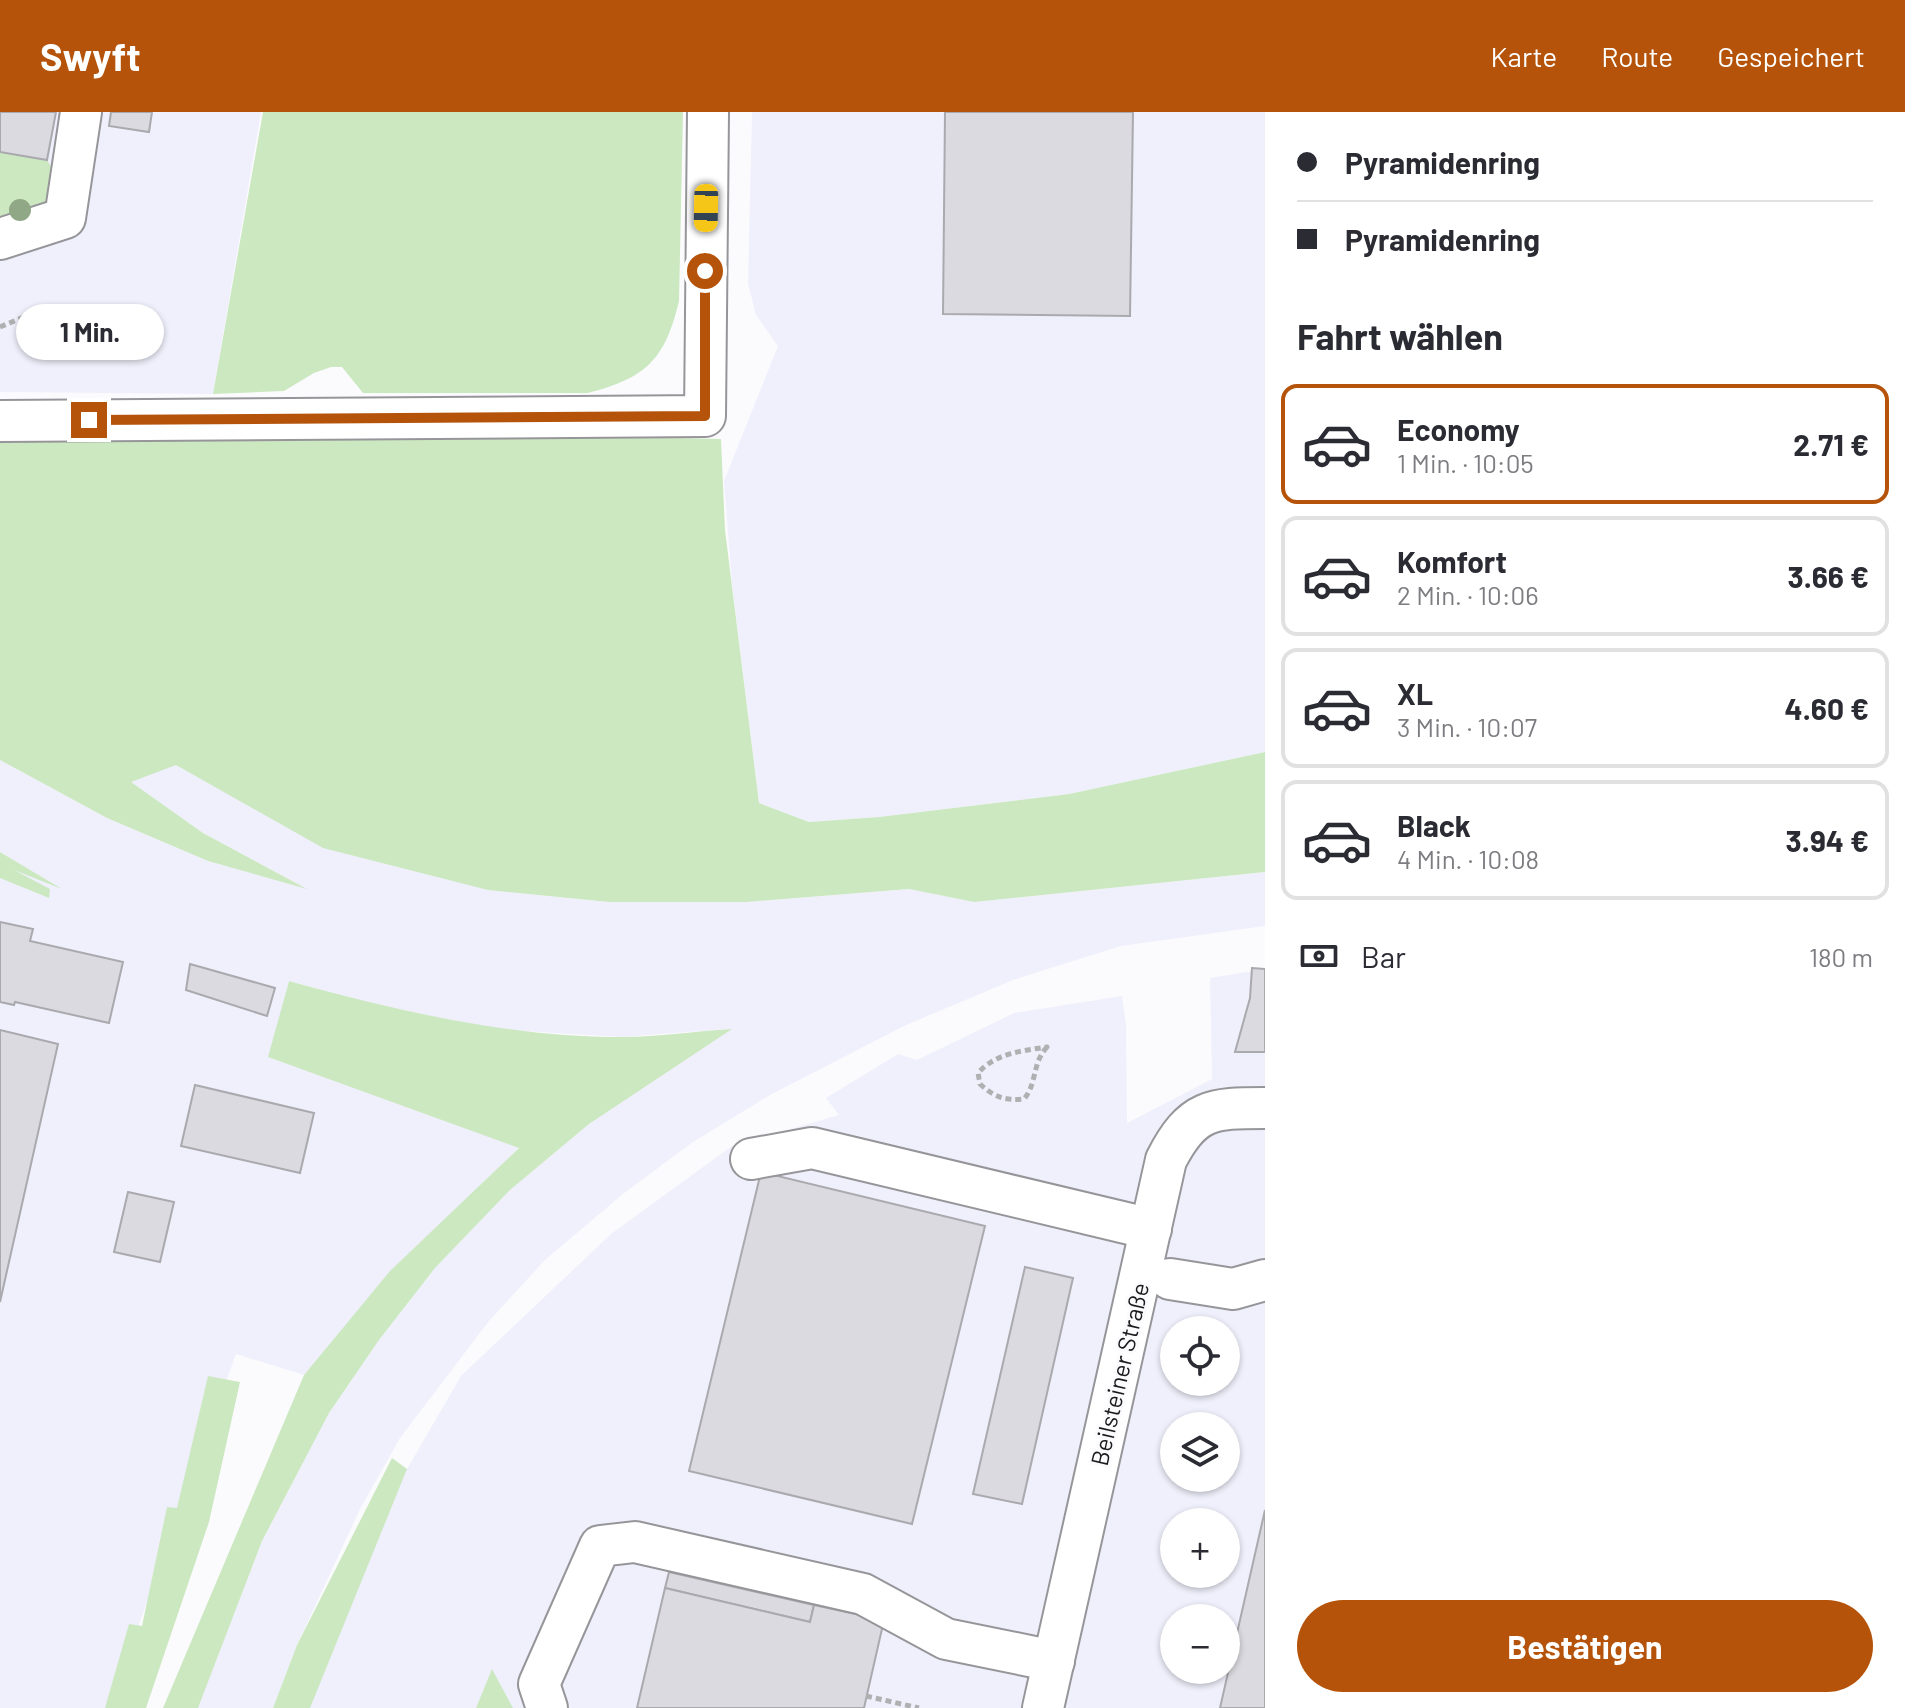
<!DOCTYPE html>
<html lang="de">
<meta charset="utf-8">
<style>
:root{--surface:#fff;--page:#f2f2f3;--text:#2b2b33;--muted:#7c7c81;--line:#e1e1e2;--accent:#b45309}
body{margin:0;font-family:Barlow,sans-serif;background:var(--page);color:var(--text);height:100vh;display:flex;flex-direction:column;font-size:30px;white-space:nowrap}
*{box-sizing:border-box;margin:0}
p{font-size:26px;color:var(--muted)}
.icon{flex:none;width:44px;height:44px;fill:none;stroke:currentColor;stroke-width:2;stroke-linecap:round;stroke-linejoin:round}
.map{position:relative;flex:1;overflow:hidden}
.sheet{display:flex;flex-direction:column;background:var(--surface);width:640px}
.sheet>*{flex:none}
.banner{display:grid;align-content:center;height:176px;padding:0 32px;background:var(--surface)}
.tools{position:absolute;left:1160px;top:1204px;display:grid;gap:16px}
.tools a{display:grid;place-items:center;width:80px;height:80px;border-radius:50%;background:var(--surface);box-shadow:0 2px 6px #0004;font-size:40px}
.end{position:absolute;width:36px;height:36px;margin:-18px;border:10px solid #b45309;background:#fff;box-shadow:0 0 0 4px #fff}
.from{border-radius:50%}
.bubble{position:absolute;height:56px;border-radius:28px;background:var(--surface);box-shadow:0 2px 6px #0004;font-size:26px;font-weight:700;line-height:56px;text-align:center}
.car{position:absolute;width:24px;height:48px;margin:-24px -12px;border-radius:10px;box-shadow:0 0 6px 2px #0007;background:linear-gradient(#f5c518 24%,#345 0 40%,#f5c518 0 76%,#345 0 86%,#f5c518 0)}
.banner b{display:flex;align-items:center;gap:28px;height:76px;font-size:30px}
.banner b+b{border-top:2px solid var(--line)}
.banner i{width:20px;height:20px;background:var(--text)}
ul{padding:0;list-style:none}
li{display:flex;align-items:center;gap:24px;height:120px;margin:0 16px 12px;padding:0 16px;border:4px solid var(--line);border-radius:16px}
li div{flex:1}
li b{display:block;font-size:30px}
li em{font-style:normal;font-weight:700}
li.selected{border-color:var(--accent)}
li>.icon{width:72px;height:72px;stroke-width:1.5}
h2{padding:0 32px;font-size:36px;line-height:96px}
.pay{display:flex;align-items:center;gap:20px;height:88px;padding:0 32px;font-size:30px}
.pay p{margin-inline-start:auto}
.button{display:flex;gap:16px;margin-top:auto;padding:16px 32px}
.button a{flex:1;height:92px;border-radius:48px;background:var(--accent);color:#fff;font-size:32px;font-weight:700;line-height:92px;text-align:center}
header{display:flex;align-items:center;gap:48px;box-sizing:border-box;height:112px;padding:0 40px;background:var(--accent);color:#fff}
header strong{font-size:38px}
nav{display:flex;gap:44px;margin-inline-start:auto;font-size:28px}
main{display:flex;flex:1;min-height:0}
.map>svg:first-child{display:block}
.built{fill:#f0f0fc;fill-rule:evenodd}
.green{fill:#cce8c1}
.building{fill:#dbdae0;stroke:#a9a9ae;stroke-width:2}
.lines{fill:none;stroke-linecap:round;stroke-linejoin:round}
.minor-casing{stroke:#96969a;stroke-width:44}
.path{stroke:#b0b0b2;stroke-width:5;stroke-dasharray:6 4;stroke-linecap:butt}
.minor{stroke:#fff;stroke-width:40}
.tree{fill:#90a885}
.route{stroke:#b45309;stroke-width:10}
.labels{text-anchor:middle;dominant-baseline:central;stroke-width:6;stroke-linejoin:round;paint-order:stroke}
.street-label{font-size:24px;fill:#1a1a1c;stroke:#fbfbfe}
</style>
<header>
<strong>Swyft</strong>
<nav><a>Karte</a><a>Route</a><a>Gespeichert</a></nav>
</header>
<main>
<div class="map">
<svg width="1265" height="1596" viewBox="0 0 1265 1596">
<rect width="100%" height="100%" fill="#fbfbfe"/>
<g class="built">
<path d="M0 0H261L213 282 0 280Z"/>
<path d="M752 0H1265V640L1069 682 879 705 809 710 759 691 732 471 724 369 778 234 756 203 748 171Z"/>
<path d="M9 557 488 778 609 790H746L910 777 974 790 1265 760V814L1121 834 1013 868 904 914 772 982 693 1030 623 1082 545 1148 489 1209 400 1326 360 1397 297 1533 273 1596H197L262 1429 329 1301 379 1228 435 1156 510 1078 589 1012 730 917 622 925 505 918 393 897 289 869 269 945 519 1035 304 1263 236 1242 109 1596H0V751L55 773 0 740V648L107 706 208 749 303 775 203 721 130 670Z"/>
<path d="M1265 857V1596H301L407 1357 461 1264 611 1122 732 1034 839 1003 826 986 898 942 917 948 1014 901 1122 884 1126 912 1127 1011 1212 967 1210 866ZM1174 1218H1226V1270H1174ZM1174 1314H1226V1366H1174ZM1174 1410H1226V1462H1174ZM1174 1506H1226V1558H1174Z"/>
</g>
<g class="green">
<path d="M263 0H683L679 189C665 248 646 266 588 281H363L342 255H331L314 261 284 279 213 282Z"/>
<path d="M0 40 47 48 59 67 48 99 0 117Z"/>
<path d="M598 324 721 327 725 418 759 691 809 710 879 705 1069 682 1265 640V760L974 790 909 777 746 790H609L488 778 323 736 176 653 131 670 203 721 307 777 208 749 107 706 0 648V328Z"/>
<path d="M0 740 62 777 14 758 50 777 49 786 0 766Z"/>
<path d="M289 869C398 899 508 925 622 925 658 925 696 919 732 917L589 1012 510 1078 435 1156 379 1228 329 1301 262 1429 198 1596H163L304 1263 390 1159 519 1036 268 945Z"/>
<path d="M208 1264 240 1270 209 1410 146 1596H105L129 1512 142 1514 167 1395 177 1396Z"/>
<path d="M392 1346 407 1357 310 1596H273L297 1533Z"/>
<path d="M492 1557 513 1596H476Z"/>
</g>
<g class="building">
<path d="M0 0H56L47 48 0 40Z"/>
<path d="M111 0H152L149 20 109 14Z"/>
<path d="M945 0H1133L1130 204 943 202Z"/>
<path d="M0 810 33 817 30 829 123 850 109 911 15 890 14 893 0 890Z"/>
<path d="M190 852 275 876 267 904 186 878Z"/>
<path d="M1252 856 1265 857V940H1235L1250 886Z"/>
<path d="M0 918 58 932 0 1190Z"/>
<path d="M195 973 314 1001 300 1061 181 1034Z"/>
<path d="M761 1060 985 1114 912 1412 689 1359Z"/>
<path d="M128 1080 174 1090 160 1150 114 1140Z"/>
<path d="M1025 1155 1073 1166 1022 1392 973 1382Z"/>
<path d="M1265 1398V1596H1220Z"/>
<path d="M669 1460 814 1493 810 1510 665 1476Z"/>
<path d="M665 1476 810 1510 814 1493 884 1508 864 1596H637Z"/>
</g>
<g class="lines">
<g class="minor-casing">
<g id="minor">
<path d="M0 127 65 106 81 0"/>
<path d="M0 309 705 304 708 0"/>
<path d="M751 1047 812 1036 1151 1117"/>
<path d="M1170 1167 1233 1177 1265 1168"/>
<path d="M547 1596 539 1572 600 1434 635 1430 863 1482 946 1527 1054 1549"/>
<path d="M1043 1596 1166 1048C1192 997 1211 996 1265 996"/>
</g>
</g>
<g class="path">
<path d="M0 215 38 199"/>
<path d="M1047 935C1032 951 1037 972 1024 987 1005 989 994 985 980 972L978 961C996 941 1021 939 1047 935Z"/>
<path d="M866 1584 919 1596"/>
</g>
<use href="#minor" class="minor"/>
</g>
<circle class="tree" cx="20" cy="98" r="11"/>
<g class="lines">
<path class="route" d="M89 308 705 304V159"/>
</g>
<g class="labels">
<g class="street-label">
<text transform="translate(1119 1262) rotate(-77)">Beilsteiner Straße</text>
</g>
</g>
</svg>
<div class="tools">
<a><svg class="icon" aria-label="locate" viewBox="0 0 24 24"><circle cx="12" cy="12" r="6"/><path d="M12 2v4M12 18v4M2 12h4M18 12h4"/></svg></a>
<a><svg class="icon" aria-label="layers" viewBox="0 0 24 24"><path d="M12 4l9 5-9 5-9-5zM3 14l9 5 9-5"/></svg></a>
<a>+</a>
<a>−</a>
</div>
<i class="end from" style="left:705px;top:159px"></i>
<i class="end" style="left:89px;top:308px"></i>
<div class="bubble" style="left:16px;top:192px;width:148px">1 Min.</div>
<i class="car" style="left:706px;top:96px;rotate:181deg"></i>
</div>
<section class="sheet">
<div class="banner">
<b><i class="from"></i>Pyramidenring</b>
<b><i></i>Pyramidenring</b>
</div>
<h2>Fahrt wählen</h2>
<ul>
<li class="selected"><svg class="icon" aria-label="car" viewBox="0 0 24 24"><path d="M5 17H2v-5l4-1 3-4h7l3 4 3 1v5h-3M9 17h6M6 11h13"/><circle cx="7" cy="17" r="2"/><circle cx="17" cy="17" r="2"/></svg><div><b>Economy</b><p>1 Min. · 10:05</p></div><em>2.71 €</em></li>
<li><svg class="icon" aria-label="car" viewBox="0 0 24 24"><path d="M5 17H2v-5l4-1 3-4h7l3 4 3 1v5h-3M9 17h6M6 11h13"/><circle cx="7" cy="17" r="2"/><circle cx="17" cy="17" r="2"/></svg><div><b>Komfort</b><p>2 Min. · 10:06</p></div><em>3.66 €</em></li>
<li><svg class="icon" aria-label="car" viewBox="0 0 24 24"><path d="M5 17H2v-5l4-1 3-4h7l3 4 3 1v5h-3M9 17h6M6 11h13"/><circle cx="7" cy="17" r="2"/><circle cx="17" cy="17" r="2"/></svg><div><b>XL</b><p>3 Min. · 10:07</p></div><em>4.60 €</em></li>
<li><svg class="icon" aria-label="car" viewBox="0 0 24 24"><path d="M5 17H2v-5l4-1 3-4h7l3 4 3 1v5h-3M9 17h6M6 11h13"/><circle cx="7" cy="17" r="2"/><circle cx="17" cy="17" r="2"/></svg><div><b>Black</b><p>4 Min. · 10:08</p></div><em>3.94 €</em></li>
</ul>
<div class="pay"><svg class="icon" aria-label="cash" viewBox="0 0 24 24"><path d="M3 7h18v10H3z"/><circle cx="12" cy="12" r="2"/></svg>Bar<p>180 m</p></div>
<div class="button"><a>Bestätigen</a></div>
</section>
</main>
